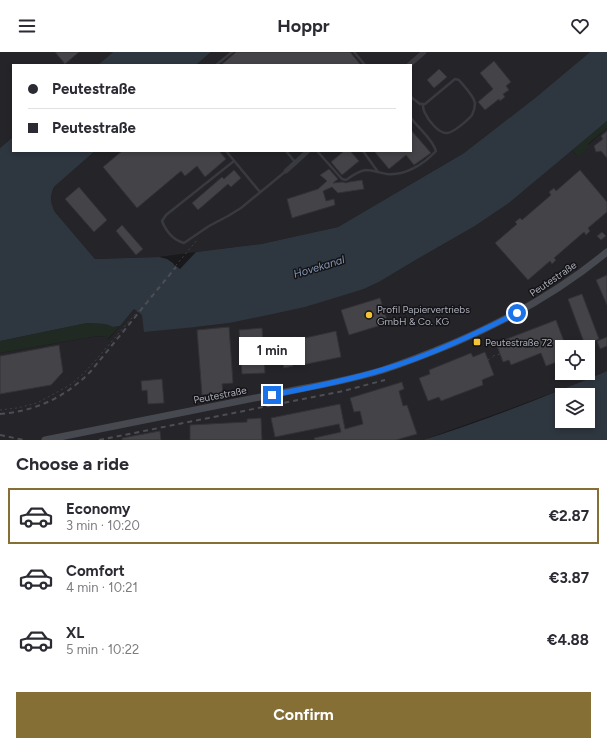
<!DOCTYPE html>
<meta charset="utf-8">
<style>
:root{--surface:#fff;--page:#f2f2f3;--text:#2b2b33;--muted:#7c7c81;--line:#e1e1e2;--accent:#856f35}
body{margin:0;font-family:Figtree,sans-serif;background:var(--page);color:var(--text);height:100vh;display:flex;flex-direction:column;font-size:15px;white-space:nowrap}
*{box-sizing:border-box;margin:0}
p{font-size:13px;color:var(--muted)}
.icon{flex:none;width:22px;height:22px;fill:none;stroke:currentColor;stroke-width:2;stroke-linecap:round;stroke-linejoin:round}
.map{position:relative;height:388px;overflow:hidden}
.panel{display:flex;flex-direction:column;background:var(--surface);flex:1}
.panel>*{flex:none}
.hud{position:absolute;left:12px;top:12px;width:400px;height:88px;border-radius:0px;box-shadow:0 2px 6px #0003;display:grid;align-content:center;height:88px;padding:0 16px;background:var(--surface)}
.fabs{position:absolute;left:555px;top:288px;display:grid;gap:8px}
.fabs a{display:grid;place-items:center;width:40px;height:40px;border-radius:0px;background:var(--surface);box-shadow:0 2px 6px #0003;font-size:20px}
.end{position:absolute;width:18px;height:18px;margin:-9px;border:5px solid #1a73e8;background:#fff;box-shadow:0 0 0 2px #fff}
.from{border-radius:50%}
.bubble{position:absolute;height:28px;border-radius:0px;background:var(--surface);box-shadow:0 2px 6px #0003;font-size:13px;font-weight:700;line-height:28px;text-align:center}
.hud b{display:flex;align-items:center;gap:14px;height:38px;font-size:15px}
.hud b+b{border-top:1px solid var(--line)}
.hud i{width:10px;height:10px;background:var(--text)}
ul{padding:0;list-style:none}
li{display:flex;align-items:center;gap:12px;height:56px;margin:0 8px 6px;padding:0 8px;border:2px solid transparent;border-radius:0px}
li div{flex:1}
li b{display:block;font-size:15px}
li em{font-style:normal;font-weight:700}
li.current{border-color:var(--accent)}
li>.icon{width:36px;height:36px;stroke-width:1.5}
h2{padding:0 16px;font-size:18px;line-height:48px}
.action{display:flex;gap:8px;margin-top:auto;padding:8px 16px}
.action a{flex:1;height:46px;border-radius:0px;background:var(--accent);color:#fff;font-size:16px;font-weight:700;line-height:46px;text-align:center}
header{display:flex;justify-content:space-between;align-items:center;height:52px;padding:0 16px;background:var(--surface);font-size:18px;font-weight:700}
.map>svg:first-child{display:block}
.built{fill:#252428;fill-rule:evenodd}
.green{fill:#202922}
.water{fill:#2e363f;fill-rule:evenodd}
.building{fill:#434348;stroke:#333237}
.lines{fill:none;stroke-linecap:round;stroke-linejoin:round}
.path{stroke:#3f4147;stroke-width:1;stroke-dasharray:2 3;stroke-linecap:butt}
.lane{stroke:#393a40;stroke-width:2.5}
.street{stroke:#393a40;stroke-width:5}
.secondary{stroke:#474950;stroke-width:7}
.rail{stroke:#4c4e55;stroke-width:2;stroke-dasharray:5 4;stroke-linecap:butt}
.route{stroke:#1a73e8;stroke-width:5}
.poi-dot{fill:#f4c337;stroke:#141316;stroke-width:1.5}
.labels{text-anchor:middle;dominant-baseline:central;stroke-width:3;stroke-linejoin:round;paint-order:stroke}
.street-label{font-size:10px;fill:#abaeba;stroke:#141316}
.poi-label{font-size:10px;fill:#abaeba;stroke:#141316;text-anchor:start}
.water-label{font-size:11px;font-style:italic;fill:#8299b5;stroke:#141316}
</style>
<header><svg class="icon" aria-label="menu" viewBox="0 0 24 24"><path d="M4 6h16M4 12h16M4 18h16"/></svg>Hoppr<svg class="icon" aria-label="heart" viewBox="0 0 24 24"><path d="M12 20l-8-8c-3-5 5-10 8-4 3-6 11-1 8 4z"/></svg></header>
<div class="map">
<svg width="607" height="388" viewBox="0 0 607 388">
<rect width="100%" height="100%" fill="#19181b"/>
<g class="built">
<path d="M0 0H113L98 13H13V85L0 96Z"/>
<path d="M211 0H590L535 46 464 101 338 175 261 192 196 200 159 205 95 207 55 160 52 154 51 147 52 141 54 135 95 99H411V13H196Z"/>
<path d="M607 76V319L563 337 493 363 423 388H0V301L98 284 106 285 108 288 120 274 134 257 137 259 174 213 179 216 196 275 230 271 266 263 364 237 379 230 414 209 475 174 509 151 572 98 577 104 589 94 588 93ZM562 295H588V321H562Z"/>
</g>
<g class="green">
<path d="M607 69V76L588 92 590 95 578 105 572 98Z"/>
<path d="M87 271 105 272 113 275 120 274 107 288 106 285 98 284 0 301V289Z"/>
</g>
<g class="water">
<path d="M113 0H211L196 13H98Z"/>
<path d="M590 0H607V69L509 151 475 174 414 209 379 230 364 237 305 255 230 271 196 275 144 280 142 263 134 257 120 274 113 275 105 272 87 271 0 289V96L13 85V99H95L54 135C50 144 50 151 55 160L95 207 159 205 167 207 173 211 174 213 180 217 196 200 261 192 338 175 464 101 535 46Z"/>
<path d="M607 319V388H423C486 368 547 344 607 319ZM562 343H588V369H562Z"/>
</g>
<g class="building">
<path d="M55 0H79L65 12Z"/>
<path d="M236 0H350L361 13H221Z"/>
<path d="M494 9 511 30 506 34 509 38 503 42 505 45 500 49 499 47 485 58 478 50 493 37 480 21Z"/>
<path d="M439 17 447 25 434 36 427 28Z"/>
<path d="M411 78 431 101 414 113 406 103 389 117 374 99H411Z"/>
<path d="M607 79V106L601 99 596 100 594 94 603 87 601 84Z"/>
<path d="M122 99H219L226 107 205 125 197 114 185 124 181 119 137 156 103 115Z"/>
<path d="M344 99H350L359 109 342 123 331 110Z"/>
<path d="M329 117 338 127 333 131 343 130 346 131 349 130 362 128 364 137 338 141 332 135 323 139 326 149 334 147 335 153 292 166 287 147 318 137 327 129 320 123Z"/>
<path d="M234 118 241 126 231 135 228 132 198 158 192 151 222 125 224 127Z"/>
<path d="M580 118 607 150V160L588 176 590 179 586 183 584 180 554 206 556 208 552 212 550 209 528 228 495 191 517 172 515 170 520 166 522 168 551 143 549 140 554 136 556 139Z"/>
<path d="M79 135 107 168 94 180 65 147Z"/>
<path d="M122 173 143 197 136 203 116 179Z"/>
<path d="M602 180 606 184 601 188 597 184Z"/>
<path d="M607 223V253L596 228Z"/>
<path d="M582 242 599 287 585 293 568 247Z"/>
<path d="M380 246 388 271 349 283 341 258Z"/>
<path d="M556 268 566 295H562V308L546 314 541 301 511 313 509 308 503 310 496 291Z"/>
<path d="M229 275 233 331 222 332 223 342 202 343 197 278Z"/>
<path d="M262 276 265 321 242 322 239 278Z"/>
<path d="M336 279 341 305 302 313 300 305 291 307 293 314 284 316 277 289 296 285V288Z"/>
<path d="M607 285V294L600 297 597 289Z"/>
<path d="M59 293 63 320 51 333 0 342V304Z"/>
<path d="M485 300 494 323 482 328 483 333 441 349 439 345 428 349 419 326 430 322 429 318 471 301 473 305Z"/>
<path d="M162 327 164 351 148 352 147 338 142 339 141 329Z"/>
<path d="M402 330 404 337 399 339 403 354 407 353 417 382 396 388H315L314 386 341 380 339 372 275 385 271 366 340 352 345 377 363 372 360 359 354 360 350 346Z"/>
<path d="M261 366 262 388H190V373L247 370V367Z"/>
<path d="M160 379 161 388H122V386Z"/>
</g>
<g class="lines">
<g class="path">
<path d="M493 304 500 302"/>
<path d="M488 308 493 305"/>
<path d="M0 358 17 356 37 351 70 333 83 322 94 310 138 259 197 188"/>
</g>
<g class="lane">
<path d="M354 0 365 13"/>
<path d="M216 13 232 0"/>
<path d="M411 45 420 52H425L455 27 459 28C463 33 474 44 475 51 475 54 474 59 472 63 468 68 453 81 447 81 439 82 428 68 425 61 423 58 423 55 423 52"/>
<path d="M226 99 260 140"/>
<path d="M286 99 295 110"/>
<path d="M317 99 342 127 346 128C352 124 358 119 366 118 373 118 380 121 387 122 405 124 424 112 436 99 432 86 419 77 411 66"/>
<path d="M363 99 378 120"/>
<path d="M234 109 166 163 162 169C166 179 173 188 184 191L209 174 228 164 241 156 286 119"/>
</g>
<g class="street">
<path d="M409 13 424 0"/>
<path d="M286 119 308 99"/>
</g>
<path class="secondary" d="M45 388 300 337C327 332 356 326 383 318 407 310 430 301 454 291 510 267 560 239 607 200"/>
<g class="rail">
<path d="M0 362C36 359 66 345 91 319L176 215"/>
<path d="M0 383 24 388"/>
<path d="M99 388 343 339 385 328"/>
</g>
</g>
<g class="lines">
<path class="route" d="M272 343C309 336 346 329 382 318 429 304 474 283 517 261"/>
</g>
<g class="poi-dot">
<circle cx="369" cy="263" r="4"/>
<rect x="473" y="286" width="8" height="8" rx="2"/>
</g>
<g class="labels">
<g class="street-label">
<text transform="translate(553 227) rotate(-34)">Peutestraße</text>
<text transform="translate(220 343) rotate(-11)">Peutestraße</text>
</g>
<g class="poi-label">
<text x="377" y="257">Profil Papiervertriebs<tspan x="377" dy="12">GmbH &amp; Co. KG</tspan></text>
<text x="485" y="290">Peutestraße 72</text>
</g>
<g class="water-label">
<text transform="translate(319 215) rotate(-17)">Hovekanal</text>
</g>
</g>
</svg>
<div class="fabs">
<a><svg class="icon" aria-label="locate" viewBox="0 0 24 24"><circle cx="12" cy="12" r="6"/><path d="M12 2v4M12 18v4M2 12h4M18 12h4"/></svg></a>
<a><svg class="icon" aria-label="layers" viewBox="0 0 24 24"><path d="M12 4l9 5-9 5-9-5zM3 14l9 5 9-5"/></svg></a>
</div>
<i class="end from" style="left:517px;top:261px"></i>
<i class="end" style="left:272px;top:343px"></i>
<div class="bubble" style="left:239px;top:285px;width:66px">1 min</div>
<div class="hud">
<b><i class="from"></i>Peutestraße</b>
<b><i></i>Peutestraße</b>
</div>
</div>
<section class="panel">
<h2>Choose a ride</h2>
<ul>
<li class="current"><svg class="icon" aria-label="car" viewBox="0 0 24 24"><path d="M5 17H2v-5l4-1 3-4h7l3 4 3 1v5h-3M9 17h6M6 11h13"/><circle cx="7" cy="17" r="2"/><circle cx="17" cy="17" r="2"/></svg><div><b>Economy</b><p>3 min · 10:20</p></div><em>€2.87</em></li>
<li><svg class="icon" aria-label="car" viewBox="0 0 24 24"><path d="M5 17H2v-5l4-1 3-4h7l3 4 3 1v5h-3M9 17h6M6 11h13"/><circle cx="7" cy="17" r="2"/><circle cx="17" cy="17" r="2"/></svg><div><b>Comfort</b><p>4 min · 10:21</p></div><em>€3.87</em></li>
<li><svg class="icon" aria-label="car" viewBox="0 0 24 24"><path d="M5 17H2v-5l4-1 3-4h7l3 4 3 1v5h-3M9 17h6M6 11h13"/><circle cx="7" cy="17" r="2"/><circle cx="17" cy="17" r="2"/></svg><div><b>XL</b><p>5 min · 10:22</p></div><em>€4.88</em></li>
</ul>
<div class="action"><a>Confirm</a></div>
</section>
